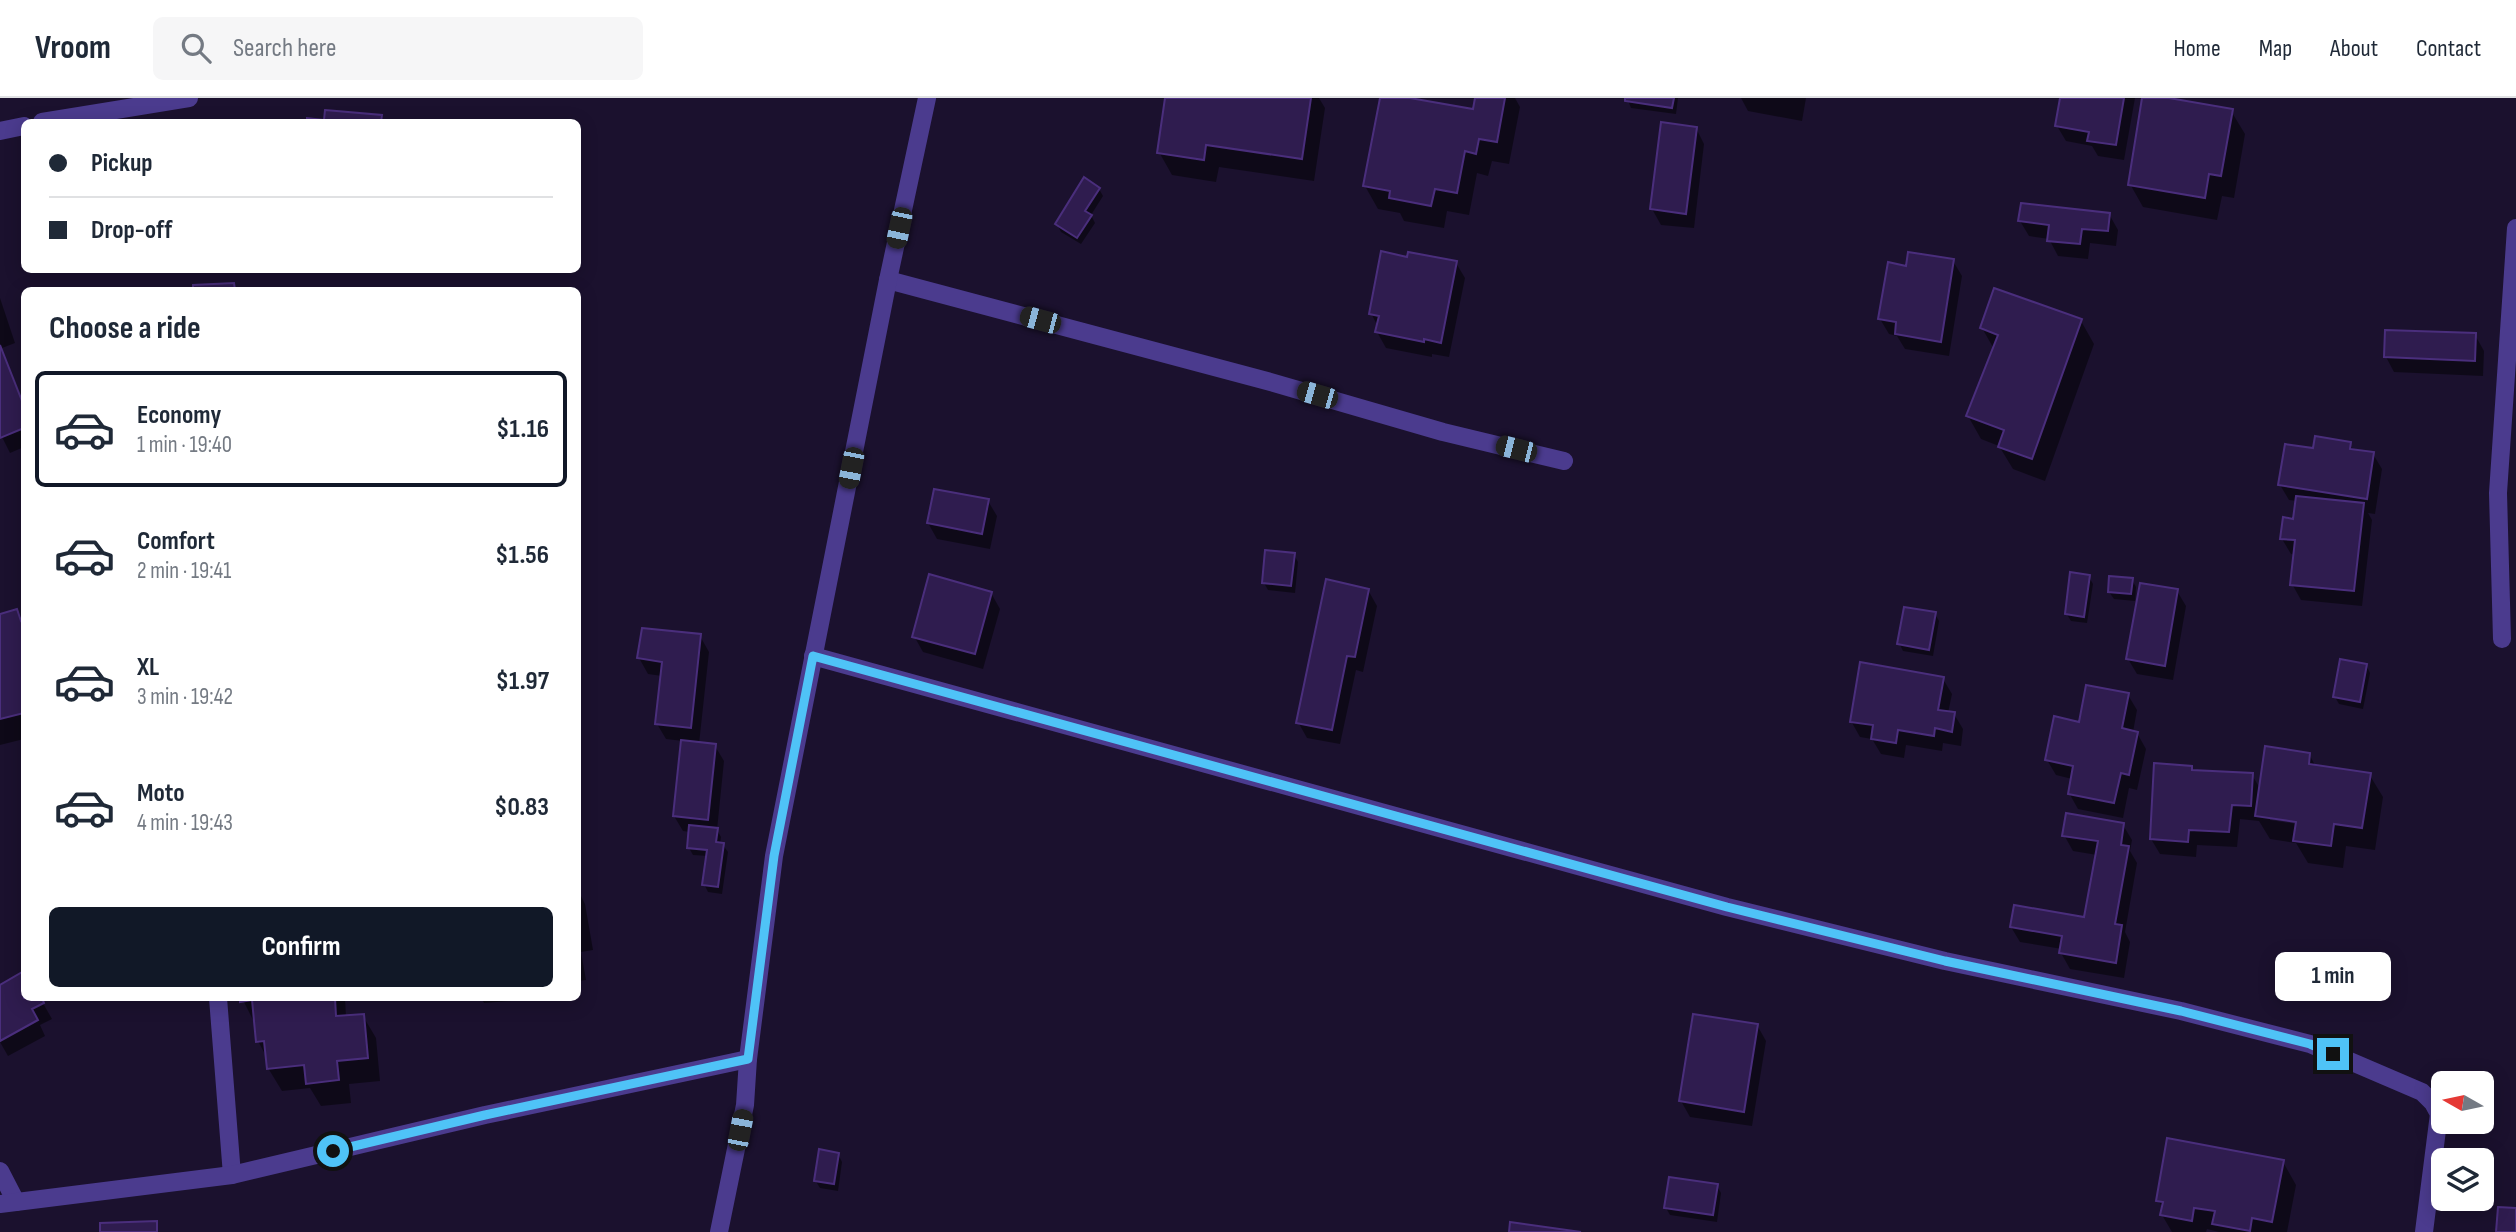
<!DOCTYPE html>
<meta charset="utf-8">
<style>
:root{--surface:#fff;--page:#f6f6f7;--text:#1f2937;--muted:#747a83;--line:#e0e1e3;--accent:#111827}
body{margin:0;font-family:"Sofia Sans Condensed",sans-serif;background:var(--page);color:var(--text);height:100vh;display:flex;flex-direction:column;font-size:26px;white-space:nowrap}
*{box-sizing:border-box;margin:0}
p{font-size:23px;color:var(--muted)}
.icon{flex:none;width:38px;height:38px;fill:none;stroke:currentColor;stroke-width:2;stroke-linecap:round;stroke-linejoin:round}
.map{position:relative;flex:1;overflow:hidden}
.details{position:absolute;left:21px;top:189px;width:560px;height:714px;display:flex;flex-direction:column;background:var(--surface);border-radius:10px;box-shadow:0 4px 18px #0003}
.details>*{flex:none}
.top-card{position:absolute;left:21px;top:21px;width:560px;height:154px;border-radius:10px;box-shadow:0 4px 18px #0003;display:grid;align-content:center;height:154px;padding:0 28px;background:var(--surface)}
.needle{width:46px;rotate:279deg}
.tools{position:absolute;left:2431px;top:973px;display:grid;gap:14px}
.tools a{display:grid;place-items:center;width:63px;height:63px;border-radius:10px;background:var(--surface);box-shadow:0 4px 18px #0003;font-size:35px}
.end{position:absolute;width:32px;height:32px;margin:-16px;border:9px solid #4fc3f7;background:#111;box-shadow:0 0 0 4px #111}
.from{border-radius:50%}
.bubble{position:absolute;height:49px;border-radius:10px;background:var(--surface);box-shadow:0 4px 18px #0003;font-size:23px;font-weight:700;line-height:49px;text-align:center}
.car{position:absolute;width:21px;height:42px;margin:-21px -10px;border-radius:9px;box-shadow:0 0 5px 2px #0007;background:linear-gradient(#222 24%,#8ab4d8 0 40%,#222 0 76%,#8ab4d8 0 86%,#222 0)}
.top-card b{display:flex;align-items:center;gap:24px;height:66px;font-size:26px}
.top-card b+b{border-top:2px solid var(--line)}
.top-card i{width:18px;height:18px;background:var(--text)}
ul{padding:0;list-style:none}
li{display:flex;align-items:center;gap:21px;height:116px;margin:0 14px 10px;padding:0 14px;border:4px solid transparent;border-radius:10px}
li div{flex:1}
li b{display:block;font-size:26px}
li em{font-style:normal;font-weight:700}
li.active{border-color:var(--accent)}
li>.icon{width:63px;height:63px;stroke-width:1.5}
h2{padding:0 28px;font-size:32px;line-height:84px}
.action{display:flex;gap:14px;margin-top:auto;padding:14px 28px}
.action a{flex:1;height:80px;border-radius:10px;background:var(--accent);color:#fff;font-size:28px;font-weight:700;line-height:80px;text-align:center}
header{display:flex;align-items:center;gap:42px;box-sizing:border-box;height:98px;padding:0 35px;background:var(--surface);border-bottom:2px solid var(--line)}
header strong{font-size:33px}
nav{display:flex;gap:38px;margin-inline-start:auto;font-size:24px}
.search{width:490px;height:63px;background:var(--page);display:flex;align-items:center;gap:18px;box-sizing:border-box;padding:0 24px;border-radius:10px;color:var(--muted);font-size:26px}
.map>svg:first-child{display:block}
.shadow{fill:#0007;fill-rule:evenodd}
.building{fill:#2f1c4f;stroke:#4a2e7c;stroke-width:2}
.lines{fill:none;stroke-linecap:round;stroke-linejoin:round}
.minor{stroke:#4b3b8e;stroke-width:18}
.route{stroke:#4fc3f7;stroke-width:9}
</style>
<header>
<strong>Vroom</strong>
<div class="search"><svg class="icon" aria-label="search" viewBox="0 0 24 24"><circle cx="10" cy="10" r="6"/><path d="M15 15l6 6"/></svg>Search here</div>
<nav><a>Home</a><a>Map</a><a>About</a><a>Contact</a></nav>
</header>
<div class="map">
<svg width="2516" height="1134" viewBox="0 0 2516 1134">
<rect width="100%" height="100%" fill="#1b112e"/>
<g class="shadow">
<path d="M1167 0H1319L1325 10 1314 83 1219 69 1216 84 1172 77 1159 54Z"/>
<path d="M1382 0H1402L1474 13 1477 0H1515L1520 9 1509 66 1492 63 1488 78 1477 75 1469 117 1447 113 1444 130 1404 123 1400 115 1378 111 1365 88Z"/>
<path d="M1627 0H1678L1676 16 1631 10Z"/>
<path d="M1741 0H1806L1802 23 1748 13Z"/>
<path d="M2062 0H2135L2124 62 2098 58 2092 48 2066 43 2057 28Z"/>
<path d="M2144 0H2158L2231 13 2245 36 2234 100 2222 98 2217 122 2143 109 2130 86Z"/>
<path d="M327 14 381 19 384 24H309V22L326 24Z"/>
<path d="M1696 30 1704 46 1694 130 1661 127 1652 111Z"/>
<path d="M1099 91 1103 98 1091 117 1095 125 1081 146 1061 134 1057 126Z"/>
<path d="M2109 116 2118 132 2116 148 2090 145 2088 161 2058 158 2049 141 2029 138 2020 123Z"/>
<path d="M1408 161 1456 165 1465 180 1449 259 1432 256V259L1386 250 1377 234 1378 229 1371 215Z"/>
<path d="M1953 163 1962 178 1949 258 1905 251 1897 238 1889 236 1880 221 1908 170Z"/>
<path d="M0 200 15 245 2 250 24 306V349L10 355 0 335Z"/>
<path d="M2081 223 2094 246 2045 383 2013 371 1999 348 1981 341 1968 318 1994 251 1982 230Z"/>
<path d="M2475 237 2484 253 2483 278 2394 274 2386 259Z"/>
<path d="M2350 346 2354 353 2373 356 2382 371 2375 416 2368 415 2372 422 2362 508 2301 502 2292 486 2296 457 2291 456 2282 441 2295 423 2297 403 2289 402 2280 387 2314 352Z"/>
<path d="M988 403 997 418 990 451 937 441 928 425Z"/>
<path d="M1294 457 1298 464 1295 495 1268 492 1264 485Z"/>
<path d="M2089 479 2093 486 2087 525 2071 523 2066 515Z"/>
<path d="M2132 482 2136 489 2135 503 2114 501 2109 494Z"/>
<path d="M1368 492 1377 508 1363 574 1356 572 1340 646 1307 640 1298 624Z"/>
<path d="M2177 493 2186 508 2173 582 2137 576 2128 561Z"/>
<path d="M991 495 1000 511 983 571 923 554 914 538Z"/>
<path d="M17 513 24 523V641L0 647V518Z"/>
<path d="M1935 516 1939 523 1933 558 1903 553 1899 545Z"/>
<path d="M700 538 709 554 699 646 715 648 724 663 717 732 721 739 720 746 723 747 728 754 722 796 708 794 704 786 708 758 693 757 689 750 690 734 683 733 674 718 683 643 666 641 657 626 662 578 648 576 639 560Z"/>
<path d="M2366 567 2370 575 2363 611 2339 606 2335 599Z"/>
<path d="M1943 581 1952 596 1948 615 1954 616 1963 631 1961 648 1943 645 1942 653 1906 647 1904 660 1881 656 1872 641 1860 639 1851 623Z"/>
<path d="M2128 597 2137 612 2133 634 2137 635 2146 651 2137 692 2129 690 2123 720 2078 711 2069 695 2072 681 2056 677 2047 662 2080 626Z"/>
<path d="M2309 656 2316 669 2369 676 2383 699 2375 752 2346 748 2343 770 2308 765 2296 745 2270 741 2259 723 2240 721 2237 749 2197 747 2196 759 2160 756 2151 741 2191 669 2194 674 2252 677 2261 692ZM2270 719 2305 724 2304 727 2270 722Z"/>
<path d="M2123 727 2132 742 2130 753 2137 765 2125 834 2130 844 2124 880 2070 871 2061 855 2062 851 2020 844 2011 829 2086 821 2097 757 2073 753 2064 737Z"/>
<path d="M578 792 585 806 593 852 581 854 586 882 578 883Z"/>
<path d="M24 875V900H40L52 921 40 927 45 938 8 958 0 944V889Z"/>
<path d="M242 900H345L346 919 363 918 376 940 380 983 349 986 351 1005 321 1008 310 990 282 993 268 970 267 960 258 943 255 926Z"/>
<path d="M481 900H552L484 905Z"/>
<path d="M1757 927 1766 943 1752 1028 1690 1019 1681 1003Z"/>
<path d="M838 1056 842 1064 838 1093 820 1090 815 1082Z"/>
<path d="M2283 1064 2296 1087 2287 1134H2219L2207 1131 2206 1134H2172L2162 1117 2163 1111 2158 1102Z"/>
<path d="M1717 1088 1721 1095 1717 1124 1670 1117 1666 1110Z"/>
</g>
<g class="building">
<path d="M1165 0H1311L1302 61 1206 47 1204 62 1157 55Z"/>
<path d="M1380 0H1410L1473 11 1475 0H1505L1497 44 1479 41 1476 56 1465 53 1457 95 1435 91 1431 108 1389 100 1390 93 1363 88Z"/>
<path d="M1625 0H1674L1672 10 1625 3Z"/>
<path d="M2060 0H2124L2116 47 2087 43 2089 34 2055 28Z"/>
<path d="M2142 0H2169L2233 11 2221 78 2209 76 2205 100 2128 87Z"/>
<path d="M325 12 382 17 381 24H307V20L324 22Z"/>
<path d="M1661 24 1697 29 1686 116 1650 111Z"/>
<path d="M1084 79 1100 90 1085 113 1092 117 1077 140 1055 126Z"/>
<path d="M2021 105 2110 115 2108 133 2082 131 2080 146 2047 143 2049 127 2018 123Z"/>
<path d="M1381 153 1407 159 1408 154 1457 163 1441 245 1424 241V244L1375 234 1379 218 1369 216Z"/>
<path d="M1908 154 1954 161 1941 244 1895 236 1896 224 1878 221 1888 164 1906 168Z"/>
<path d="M234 185 235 192 258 190V192H193V187Z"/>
<path d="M1994 190 2082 221 2032 361 1998 349 2004 332 1966 318 1998 237 1980 230Z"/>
<path d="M2385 232 2476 235 2475 263 2384 259Z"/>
<path d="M0 247 24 308V330L0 340Z"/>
<path d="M2315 338 2351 344 2350 351 2374 354 2367 401 2278 387 2285 346 2313 350Z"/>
<path d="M934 391 989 401 982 436 927 425Z"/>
<path d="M2296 398 2364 405 2354 493 2290 487 2295 442 2280 441 2283 419 2293 421Z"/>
<path d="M1265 452 1295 455 1291 488 1262 485Z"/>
<path d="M2070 474 2090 477 2084 519 2065 516Z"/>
<path d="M929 476 992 494 975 556 912 539Z"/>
<path d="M2109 478 2133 480 2131 496 2108 494Z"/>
<path d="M1326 481 1369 491 1355 559 1347 558 1332 632 1296 625Z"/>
<path d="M2140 485 2178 491 2165 568 2126 561Z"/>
<path d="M1904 509 1936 514 1929 552 1897 546Z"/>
<path d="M17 511 21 523 24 521V615L0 621V516Z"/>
<path d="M642 530 701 536 691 630 655 626 662 564 637 560Z"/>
<path d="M2340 561 2367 566 2360 604 2333 599Z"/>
<path d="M1860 564 1944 579 1938 612 1955 614 1952 634 1935 630 1934 638 1898 632 1896 645 1871 641 1873 627 1850 624Z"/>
<path d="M2086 587 2129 595 2122 630 2138 634 2129 677 2121 675 2114 705 2068 696 2073 668 2045 662 2054 618 2079 624Z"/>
<path d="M681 642 716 646 708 722 673 718Z"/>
<path d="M2265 648 2310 655 2309 666 2371 675 2362 730 2334 726 2331 748 2293 743 2296 724 2255 718Z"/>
<path d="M2154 665 2192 668V672L2253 675 2251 708 2232 707 2229 734 2189 732 2188 744 2150 741Z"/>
<path d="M2066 715 2124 725 2121 747 2129 748 2115 826 2122 827 2116 865 2059 855 2062 838 2010 829 2014 807 2084 819 2098 743 2062 738Z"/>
<path d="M689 727 718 730 716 744 724 745 718 789 702 787 707 752 687 750Z"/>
<path d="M24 873V900H42L44 905 32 911 38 922 0 943V887Z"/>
<path d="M240 900H335L336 918 364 916 368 960 337 963 339 982 306 986 304 967 267 971 264 943 256 944 252 902 240 904Z"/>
<path d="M1693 916 1758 926 1744 1014 1679 1003Z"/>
<path d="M2167 1040 2284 1062 2272 1124 2252 1120 2250 1133 2212 1126 2215 1113 2194 1110 2192 1123 2160 1117 2163 1104 2156 1103Z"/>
<path d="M819 1051 839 1055 834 1086 814 1083Z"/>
<path d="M1669 1079 1718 1086 1713 1117 1664 1110Z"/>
<path d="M2498 1109 2516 1110V1134H2496Z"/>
<path d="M157 1123V1134H100V1125Z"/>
<path d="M1510 1124 1581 1134H1509Z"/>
</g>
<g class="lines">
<g class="minor">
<path d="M42 24 189 0"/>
<path d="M0 33 24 28"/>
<path d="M888 182 1267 283 1443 334 1564 363"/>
<path d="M2502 541 2498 395 2516 130"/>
<path d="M813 558 1727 809 1945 863 2181 913 2310 946 2422 994 2433 1005 2439 1016 2424 1134"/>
<path d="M218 900 232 1077"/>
<path d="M0 1073 16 1104"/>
<path d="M0 1106 232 1077 485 1017 748 961"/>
<path d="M719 1134 745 1007 748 961 774 758 888 182 927 0"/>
</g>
</g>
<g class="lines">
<path class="route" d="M333 1053 485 1017 748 961 774 758 813 558 1727 809 1945 863 2181 913 2310 946 2333 956"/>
</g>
</svg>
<div class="tools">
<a><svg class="needle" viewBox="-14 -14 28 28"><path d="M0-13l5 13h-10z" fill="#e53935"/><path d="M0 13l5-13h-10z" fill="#747a83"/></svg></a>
<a><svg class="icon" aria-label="layers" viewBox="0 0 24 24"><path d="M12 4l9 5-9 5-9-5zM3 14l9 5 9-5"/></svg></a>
</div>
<i class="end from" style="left:333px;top:1053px"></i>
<i class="end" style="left:2333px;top:956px"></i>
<div class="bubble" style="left:2275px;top:854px;width:116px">1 min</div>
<i class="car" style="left:899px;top:130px;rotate:192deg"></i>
<i class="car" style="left:1040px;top:222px;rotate:285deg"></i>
<i class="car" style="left:1317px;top:297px;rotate:286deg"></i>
<i class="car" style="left:1516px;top:351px;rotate:284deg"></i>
<i class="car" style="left:851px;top:370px;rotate:191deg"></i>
<i class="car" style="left:740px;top:1032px;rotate:11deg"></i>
<div class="top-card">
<b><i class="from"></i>Pickup</b>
<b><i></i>Drop-off</b>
</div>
<section class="details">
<h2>Choose a ride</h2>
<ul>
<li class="active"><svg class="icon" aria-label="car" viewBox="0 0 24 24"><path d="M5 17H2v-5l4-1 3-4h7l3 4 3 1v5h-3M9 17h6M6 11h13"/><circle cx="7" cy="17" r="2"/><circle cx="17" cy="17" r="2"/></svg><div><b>Economy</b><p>1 min · 19:40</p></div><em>$1.16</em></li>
<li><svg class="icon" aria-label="car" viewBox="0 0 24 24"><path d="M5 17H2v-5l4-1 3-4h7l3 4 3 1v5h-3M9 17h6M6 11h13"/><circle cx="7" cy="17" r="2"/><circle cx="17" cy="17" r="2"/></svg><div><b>Comfort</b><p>2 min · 19:41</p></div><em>$1.56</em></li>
<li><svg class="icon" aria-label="car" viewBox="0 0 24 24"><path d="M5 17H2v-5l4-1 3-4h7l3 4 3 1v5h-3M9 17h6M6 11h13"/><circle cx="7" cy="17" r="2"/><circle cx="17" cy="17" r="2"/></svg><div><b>XL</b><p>3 min · 19:42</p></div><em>$1.97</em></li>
<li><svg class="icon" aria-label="car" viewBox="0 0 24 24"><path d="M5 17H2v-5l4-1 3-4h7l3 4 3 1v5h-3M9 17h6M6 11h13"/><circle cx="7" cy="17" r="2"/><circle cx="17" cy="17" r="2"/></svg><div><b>Moto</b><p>4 min · 19:43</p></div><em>$0.83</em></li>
</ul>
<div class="action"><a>Confirm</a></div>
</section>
</div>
